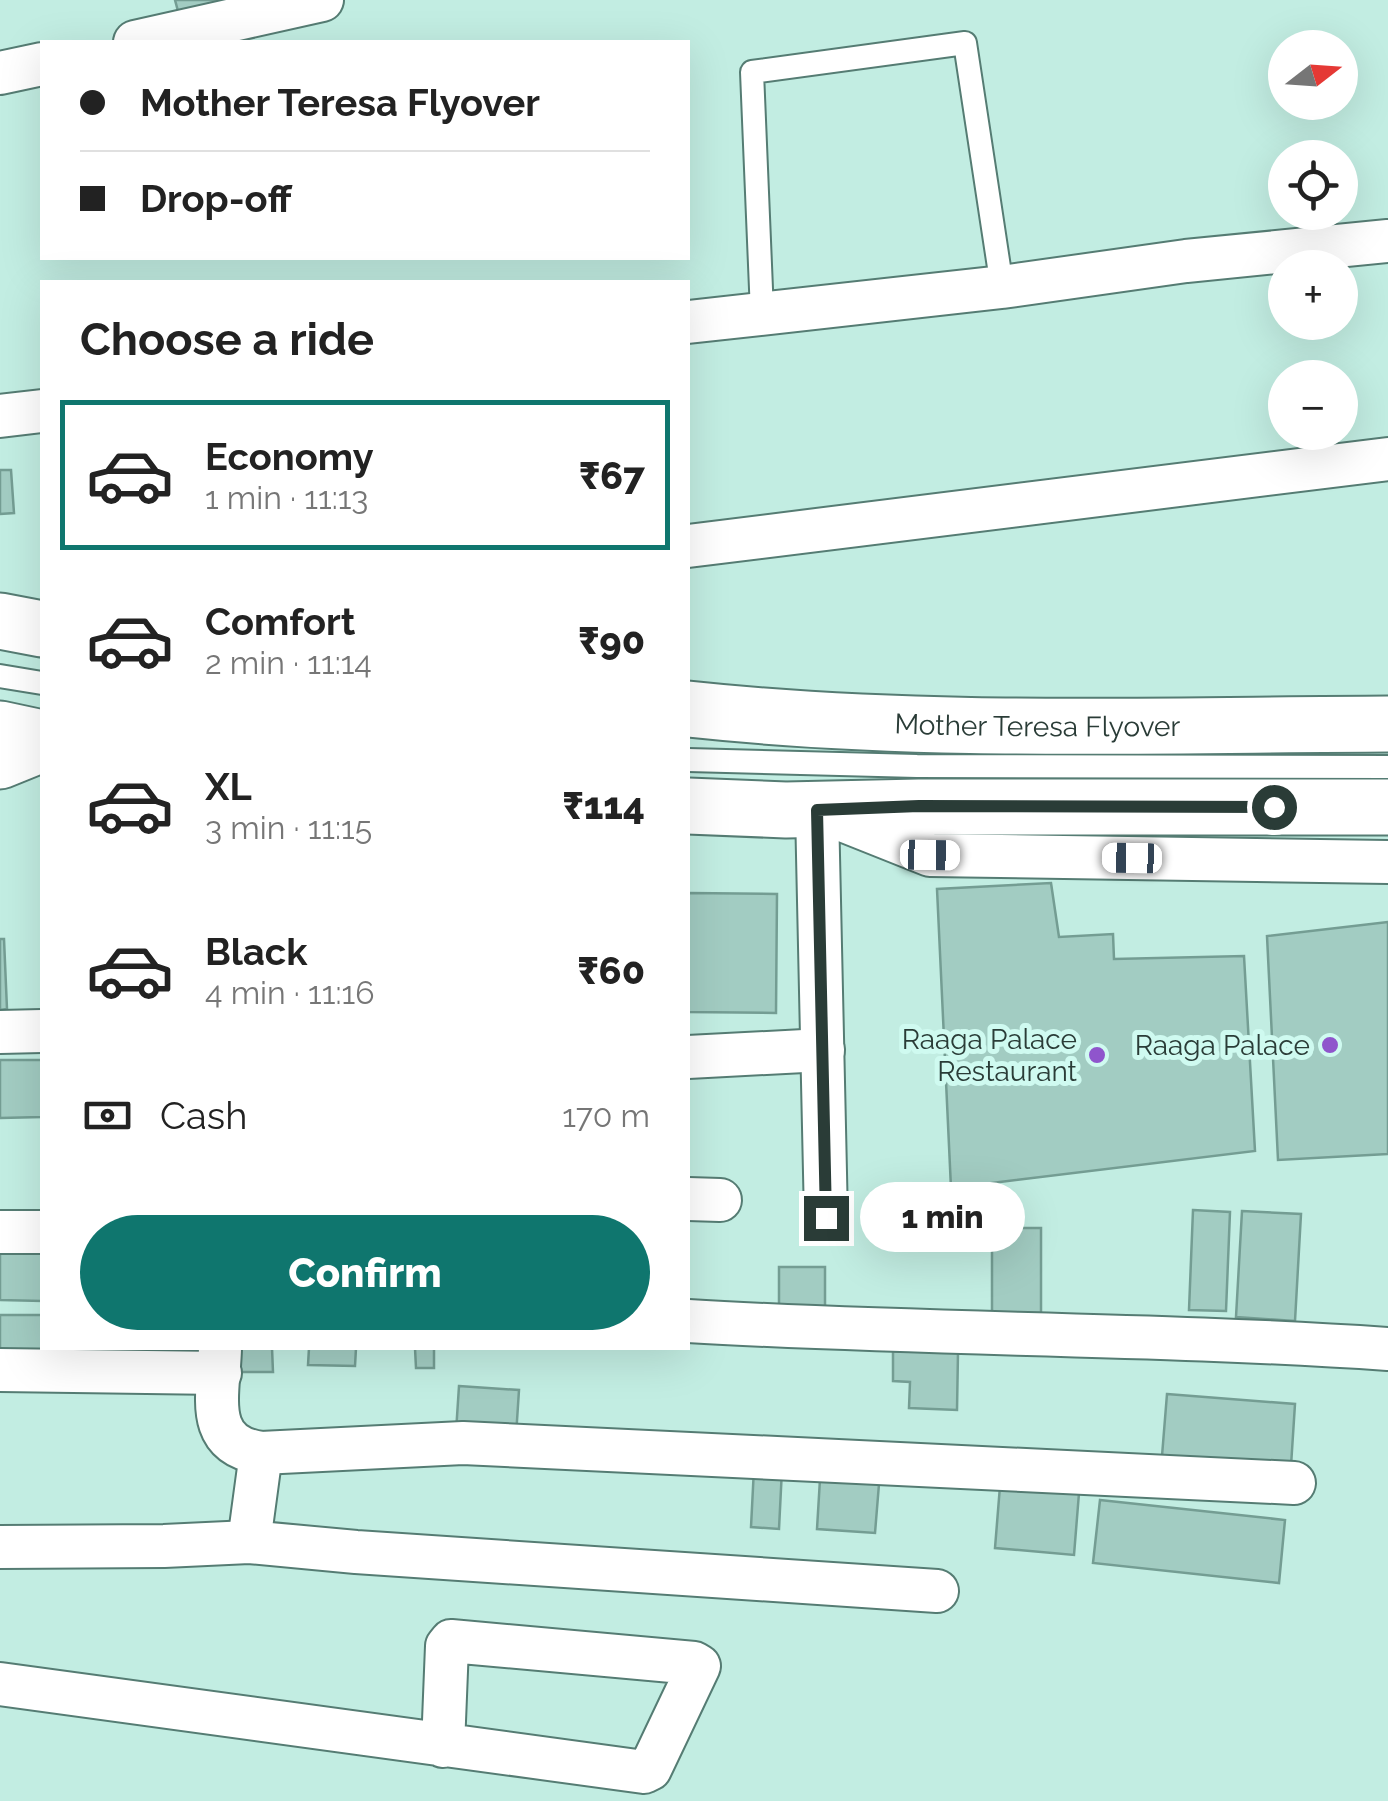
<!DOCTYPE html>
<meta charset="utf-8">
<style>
:root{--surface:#fff;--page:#f6f6f6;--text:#222;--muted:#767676;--line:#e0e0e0;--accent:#0f766e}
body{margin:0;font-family:Raleway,sans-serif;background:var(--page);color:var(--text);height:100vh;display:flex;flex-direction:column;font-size:38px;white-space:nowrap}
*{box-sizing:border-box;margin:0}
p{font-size:32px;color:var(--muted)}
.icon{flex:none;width:55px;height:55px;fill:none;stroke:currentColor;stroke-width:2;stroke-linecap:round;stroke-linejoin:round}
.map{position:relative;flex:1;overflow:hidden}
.details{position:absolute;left:40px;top:280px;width:650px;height:1070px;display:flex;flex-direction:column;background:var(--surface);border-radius:0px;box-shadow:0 10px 40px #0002}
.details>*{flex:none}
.banner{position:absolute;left:40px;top:40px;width:650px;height:220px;border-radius:0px;box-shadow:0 10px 40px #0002;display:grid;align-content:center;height:220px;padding:0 40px;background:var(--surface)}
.needle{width:65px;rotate:73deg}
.controls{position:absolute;left:1268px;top:30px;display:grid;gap:20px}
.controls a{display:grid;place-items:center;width:90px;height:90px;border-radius:50%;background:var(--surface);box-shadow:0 10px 40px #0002;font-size:50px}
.end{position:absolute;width:45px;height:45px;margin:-22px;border:12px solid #2a3c37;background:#fff;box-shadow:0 0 0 5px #fff}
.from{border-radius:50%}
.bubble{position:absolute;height:70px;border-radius:35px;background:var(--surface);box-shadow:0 10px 40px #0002;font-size:32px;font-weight:800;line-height:70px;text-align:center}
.car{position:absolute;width:30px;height:60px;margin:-30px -15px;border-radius:12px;box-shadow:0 0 8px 2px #0007;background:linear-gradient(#fff 24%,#345 0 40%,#fff 0 76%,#345 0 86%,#fff 0)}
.banner b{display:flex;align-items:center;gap:35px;height:95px;font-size:38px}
.banner b+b{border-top:2px solid var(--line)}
.banner i{width:25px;height:25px;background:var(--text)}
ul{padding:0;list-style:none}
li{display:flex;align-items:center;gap:30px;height:150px;margin:0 20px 15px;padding:0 20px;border:5px solid transparent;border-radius:0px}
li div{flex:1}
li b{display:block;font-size:38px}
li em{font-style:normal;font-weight:800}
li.on{border-color:var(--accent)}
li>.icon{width:90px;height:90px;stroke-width:1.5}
h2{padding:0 40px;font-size:45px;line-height:120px}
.pay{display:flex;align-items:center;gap:25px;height:110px;padding:0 40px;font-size:38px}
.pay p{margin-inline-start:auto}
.primary-button{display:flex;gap:20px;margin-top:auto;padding:20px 40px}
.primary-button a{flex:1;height:115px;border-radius:60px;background:var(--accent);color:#fff;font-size:40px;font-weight:800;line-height:115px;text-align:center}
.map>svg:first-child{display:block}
.building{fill:#a2ccc2;stroke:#749d93;stroke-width:2.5}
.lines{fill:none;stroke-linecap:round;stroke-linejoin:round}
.lane-casing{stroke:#557c73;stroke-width:26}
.street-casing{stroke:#557c73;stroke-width:46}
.secondary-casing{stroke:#557c73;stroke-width:59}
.primary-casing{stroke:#557c73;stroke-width:59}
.lane{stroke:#fff;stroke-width:22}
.street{stroke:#fff;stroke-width:42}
.secondary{stroke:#fff;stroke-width:55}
.primary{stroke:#fff;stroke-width:55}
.route{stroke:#2a3c37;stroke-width:12}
.poi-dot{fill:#8f55cc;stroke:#cffaf0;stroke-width:4}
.labels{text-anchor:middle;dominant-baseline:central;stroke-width:10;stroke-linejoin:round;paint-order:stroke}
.street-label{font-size:28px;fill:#2a3c37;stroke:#cffaf0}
.poi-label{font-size:28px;fill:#2a3c37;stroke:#cffaf0;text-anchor:end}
</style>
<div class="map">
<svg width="1388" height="1801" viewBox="0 0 1388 1801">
<rect width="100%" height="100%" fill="#c2ede2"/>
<g class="building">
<path d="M175 0H281L182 26Z"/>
<path d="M0 470H11L14 513 0 514Z"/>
<path d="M1051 883 1059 937 1113 934 1114 959 1244 956 1255 1151 951 1188 937 889Z"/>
<path d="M688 893 777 894 776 1013 688 1012Z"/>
<path d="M1388 922V1154L1278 1160 1267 936Z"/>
<path d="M0 939H4L7 1009 0 1010Z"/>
<path d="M0 1060H42V1117L0 1118Z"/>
<path d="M1193 1210 1230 1212 1226 1311 1189 1310Z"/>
<path d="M1242 1211 1301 1214 1295 1321 1236 1317Z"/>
<rect x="992" y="1228" width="49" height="85"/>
<path d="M0 1244 42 1245V1301L0 1300Z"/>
<rect x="779" y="1267" width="46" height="51"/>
<path d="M0 1315H42V1348H49V1357H0Z"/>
<path d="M234 1348H272L273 1372H235Z"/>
<path d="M309 1348H356L355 1366 308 1365Z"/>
<path d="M415 1348H434V1368H416Z"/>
<path d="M893 1351 958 1352 957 1410 909 1408 910 1382 893 1381Z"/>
<path d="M459 1386 519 1390 516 1436 456 1432Z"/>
<path d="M1167 1394 1295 1404 1291 1466 1162 1456Z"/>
<path d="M754 1468 782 1469 779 1529 751 1527Z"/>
<path d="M820 1479 879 1484 875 1533 817 1529Z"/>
<path d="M1000 1486 1079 1493 1074 1555 995 1548Z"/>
<path d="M1100 1500 1285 1520 1279 1583 1093 1563Z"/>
</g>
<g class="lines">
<g class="lane-casing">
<g id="lane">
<path d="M762 313 752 72 965 43 1002 287"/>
<path d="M0 676 42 683"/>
<path d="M688 760 917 766 1388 767"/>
</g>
</g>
<g class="street-casing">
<g id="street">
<path d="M135 42 322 0"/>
<path d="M0 73 42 64"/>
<path d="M688 322 1002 287 1186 261 1388 241"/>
<path d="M0 416 42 411"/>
<path d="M688 546 1388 459"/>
<path d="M0 1032 42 1031"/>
<path d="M688 1057 823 1050"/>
<path d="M688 1199 720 1200"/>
<path d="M826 1218 817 810 930 855 1388 862"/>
<path d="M0 1232H42"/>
<path d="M688 1321C921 1335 1155 1333 1388 1349"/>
<path d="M220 1348C219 1394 202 1444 261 1453L463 1443 1294 1483"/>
<path d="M0 1370 220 1373"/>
<path d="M249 1542 261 1453"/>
<path d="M0 1547 164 1546 249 1542 356 1552 937 1591"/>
<path d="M0 1684 644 1772 650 1769 699 1666 694 1663 451 1641 447 1646 443 1746"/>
</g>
</g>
<g class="secondary-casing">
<path id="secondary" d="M0 761 42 744"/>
</g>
<g class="primary-casing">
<g id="primary">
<path d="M0 621 42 629"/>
<path id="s1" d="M688 709C920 734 1154 725 1388 724"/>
<path d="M0 729 42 738"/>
<path d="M688 806 786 810 919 807H1388"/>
</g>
</g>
<use href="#lane" class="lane"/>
<use href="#street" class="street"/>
<use href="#secondary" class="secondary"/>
<use href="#primary" class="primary"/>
</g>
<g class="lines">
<path class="route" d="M826 1218 817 810 919 806 1274 807"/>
</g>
<g class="poi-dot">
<circle cx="1330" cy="1045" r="10"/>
<circle cx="1097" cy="1055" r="10"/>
</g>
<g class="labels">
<g class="street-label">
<text stroke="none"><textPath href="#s1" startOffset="350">Mother Teresa Flyover</textPath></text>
</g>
<g class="poi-label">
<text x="1077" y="1039">Raaga Palace<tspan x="1077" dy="32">Restaurant</tspan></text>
<text x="1310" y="1045">Raaga Palace</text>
</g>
</g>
</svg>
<div class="controls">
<a><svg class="needle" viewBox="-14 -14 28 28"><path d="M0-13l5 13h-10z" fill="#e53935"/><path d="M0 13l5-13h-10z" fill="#767676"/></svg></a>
<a><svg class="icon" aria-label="locate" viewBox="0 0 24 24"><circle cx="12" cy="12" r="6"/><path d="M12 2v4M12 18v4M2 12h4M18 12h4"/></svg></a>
<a>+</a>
<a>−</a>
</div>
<i class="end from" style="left:1274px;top:807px"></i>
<i class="end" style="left:826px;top:1218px"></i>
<div class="bubble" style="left:860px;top:1182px;width:165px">1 min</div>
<i class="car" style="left:930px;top:855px;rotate:91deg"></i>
<i class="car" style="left:1132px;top:858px;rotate:271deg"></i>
<div class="banner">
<b><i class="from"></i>Mother Teresa Flyover</b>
<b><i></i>Drop-off</b>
</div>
<section class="details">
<h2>Choose a ride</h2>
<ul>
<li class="on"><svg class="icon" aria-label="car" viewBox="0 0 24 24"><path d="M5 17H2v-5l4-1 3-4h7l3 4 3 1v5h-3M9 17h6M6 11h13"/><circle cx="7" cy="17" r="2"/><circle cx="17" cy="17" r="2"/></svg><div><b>Economy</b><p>1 min · 11:13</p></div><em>₹67</em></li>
<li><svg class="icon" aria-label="car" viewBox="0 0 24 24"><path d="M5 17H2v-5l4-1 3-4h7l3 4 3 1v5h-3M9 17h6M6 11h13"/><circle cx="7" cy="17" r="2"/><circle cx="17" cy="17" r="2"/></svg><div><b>Comfort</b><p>2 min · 11:14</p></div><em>₹90</em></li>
<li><svg class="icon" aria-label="car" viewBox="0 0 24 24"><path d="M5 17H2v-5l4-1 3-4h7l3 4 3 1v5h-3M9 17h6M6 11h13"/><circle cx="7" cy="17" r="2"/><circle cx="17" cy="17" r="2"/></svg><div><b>XL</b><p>3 min · 11:15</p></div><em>₹114</em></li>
<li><svg class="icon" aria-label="car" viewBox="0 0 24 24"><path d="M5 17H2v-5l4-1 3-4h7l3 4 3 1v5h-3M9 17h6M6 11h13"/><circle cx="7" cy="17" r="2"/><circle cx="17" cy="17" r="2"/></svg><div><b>Black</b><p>4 min · 11:16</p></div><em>₹60</em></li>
</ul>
<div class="pay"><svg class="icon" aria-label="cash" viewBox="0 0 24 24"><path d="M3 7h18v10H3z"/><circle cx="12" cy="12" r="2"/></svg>Cash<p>170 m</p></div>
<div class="primary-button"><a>Confirm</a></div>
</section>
</div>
